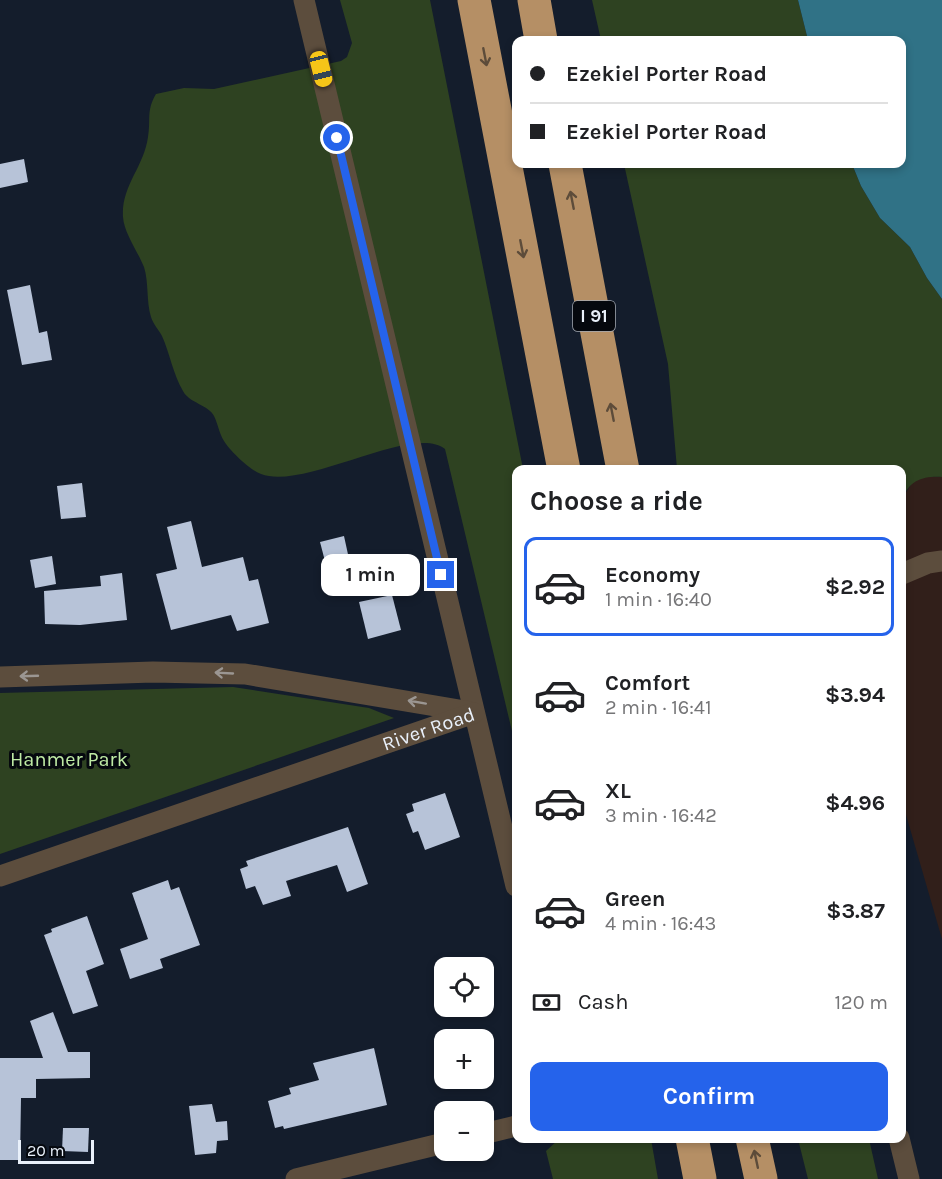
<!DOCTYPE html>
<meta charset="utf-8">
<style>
:root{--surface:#fff;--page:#f2f2f2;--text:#202124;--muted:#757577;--line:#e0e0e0;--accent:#2563eb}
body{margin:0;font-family:Karla,sans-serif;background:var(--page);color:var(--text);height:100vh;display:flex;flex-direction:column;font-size:22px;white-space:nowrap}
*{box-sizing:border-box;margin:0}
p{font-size:20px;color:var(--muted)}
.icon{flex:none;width:33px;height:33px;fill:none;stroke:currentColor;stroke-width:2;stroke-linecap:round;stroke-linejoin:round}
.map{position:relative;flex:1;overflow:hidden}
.details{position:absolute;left:512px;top:465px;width:394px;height:678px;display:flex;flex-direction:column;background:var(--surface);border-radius:12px;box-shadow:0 3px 9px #0003}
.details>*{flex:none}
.hud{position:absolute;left:512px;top:36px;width:394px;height:132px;border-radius:12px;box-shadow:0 3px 9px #0003;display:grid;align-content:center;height:132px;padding:0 18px;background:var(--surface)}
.tools{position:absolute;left:434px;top:957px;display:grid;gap:12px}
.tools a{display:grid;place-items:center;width:60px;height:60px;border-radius:12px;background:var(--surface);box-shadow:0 3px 9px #0003;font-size:30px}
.scale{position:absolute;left:18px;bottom:15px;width:76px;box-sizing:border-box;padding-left:6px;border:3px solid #e9f0fa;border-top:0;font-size:16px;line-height:21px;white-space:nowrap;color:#e9f0fa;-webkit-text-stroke:4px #05080e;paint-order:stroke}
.end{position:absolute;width:27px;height:27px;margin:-14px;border:8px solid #2563eb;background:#fff;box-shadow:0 0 0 3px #fff}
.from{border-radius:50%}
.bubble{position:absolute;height:42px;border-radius:12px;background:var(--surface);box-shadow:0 3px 9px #0003;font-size:20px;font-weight:700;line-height:42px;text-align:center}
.car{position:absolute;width:18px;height:36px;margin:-18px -9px;border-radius:8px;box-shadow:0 0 4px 2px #0007;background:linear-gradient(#f5c518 24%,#345 0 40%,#f5c518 0 76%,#345 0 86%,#f5c518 0)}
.hud b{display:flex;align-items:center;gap:21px;height:57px;font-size:22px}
.hud b+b{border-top:2px solid var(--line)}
.hud i{width:15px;height:15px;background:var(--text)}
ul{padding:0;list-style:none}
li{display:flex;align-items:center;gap:18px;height:99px;margin:0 12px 9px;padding:0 6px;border:3px solid transparent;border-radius:12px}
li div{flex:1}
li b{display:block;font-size:22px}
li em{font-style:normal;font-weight:700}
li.current{border-color:var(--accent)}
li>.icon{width:54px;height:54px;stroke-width:1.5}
h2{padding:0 18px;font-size:27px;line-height:72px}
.pay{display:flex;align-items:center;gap:15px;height:66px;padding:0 18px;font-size:22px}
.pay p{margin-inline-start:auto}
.cta{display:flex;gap:12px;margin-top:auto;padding:12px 18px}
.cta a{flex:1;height:69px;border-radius:12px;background:var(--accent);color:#fff;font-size:24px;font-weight:700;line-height:69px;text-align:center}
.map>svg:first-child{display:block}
.industrial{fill:#311f1a}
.green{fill:#2e4221}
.water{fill:#307286}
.building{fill:#b7c3d8}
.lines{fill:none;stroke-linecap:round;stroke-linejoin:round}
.minor{stroke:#5c4d3d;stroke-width:21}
.motorway{stroke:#b58f65;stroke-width:33}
.oneway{stroke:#5d4c3a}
.oneway2{stroke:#9b9692}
.route{stroke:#2563eb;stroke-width:8}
.labels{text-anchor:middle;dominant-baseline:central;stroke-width:6;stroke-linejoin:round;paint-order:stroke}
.shield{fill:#05080e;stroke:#a5aab3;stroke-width:1.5}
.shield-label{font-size:18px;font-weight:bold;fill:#e9f0fa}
.street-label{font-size:20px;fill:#e9f0fa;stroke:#05080e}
.park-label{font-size:20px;fill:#bfeba5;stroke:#05080e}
</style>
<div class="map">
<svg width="942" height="1179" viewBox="0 0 942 1179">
<rect width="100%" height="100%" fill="#141d2c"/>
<path class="industrial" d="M927 476 942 477V939L902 801V499L913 481Z"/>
<g class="green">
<path d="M340 0H430L523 469 516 470V748L445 449C413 423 304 491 261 474 250 470 230 451 224 441 219 433 218 424 214 416 209 405 189 403 183 391 173 374 170 354 162 336 159 330 153 324 151 317 146 301 149 283 144 267 138 252 124 233 123 217 121 186 144 167 148 137 151 119 146 111 156 94L184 88 214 89 341 61 347 57 352 43Z"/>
<path d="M592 0H798L808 40H601Z"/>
<path d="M624 164H852L861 186 880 218 910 247 927 278 942 299V477C923 476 910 480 902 499V470L677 469 668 364Z"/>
<path d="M233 687 369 708 394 718 0 854V693Z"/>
<path d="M565 1139H651L658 1179H553L546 1151 558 1140Z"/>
<path d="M798 1139H869L878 1179H808Z"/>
</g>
<path class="water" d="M798 0H942V299L927 278 910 247 880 218 861 186 852 164H902V40H808Z"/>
<g class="building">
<path d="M24 159 28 182 0 188V164Z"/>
<path d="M30 285 39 333 47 331 52 360 22 365 7 290Z"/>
<path d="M82 483 86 517 61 519 57 486Z"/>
<path d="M191 521 202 567 243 557 249 581 258 579 269 623 237 631 231 615 171 630 156 574 177 569 167 527Z"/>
<path d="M344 536 349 559 326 565 320 542Z"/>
<path d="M52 556 56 584 35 588 30 560Z"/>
<path d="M122 573 127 620 80 625 45 624 44 591 101 586 100 576Z"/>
<path d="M392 595 401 630 368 639 359 602Z"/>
<path d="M445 793 460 837 425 850 418 831 413 833 406 814 414 811 412 804Z"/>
<path d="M348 827 368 884 347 892 337 865 286 881 291 896 263 905 255 886 246 889 240 869 248 866 246 861Z"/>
<path d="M168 880 171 890 179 887 200 945 160 959 163 968 130 979 120 949 148 939 132 893Z"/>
<path d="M87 916 104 964 86 971 98 1006 73 1014 44 935 52 932 51 929Z"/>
<path d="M53 1012 68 1052H90V1078L36 1079V1098H21L20 1160H0V1058H43L30 1021Z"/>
<path d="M374 1048 387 1105 284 1129 283 1126 275 1128 268 1101 291 1094 289 1088 319 1080 313 1063Z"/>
<path d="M212 1104 216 1122 227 1121 228 1140 217 1141 216 1153 195 1155 189 1106Z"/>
<path d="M63 1128H89L88 1152 62 1151Z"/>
</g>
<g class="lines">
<g class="minor">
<path d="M304 0 516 886"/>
<path d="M902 574 928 563 942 561"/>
<path d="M0 677 153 672 245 674 471 712"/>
<path id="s1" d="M0 876 474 713"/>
<path d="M483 1134 516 1126"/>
<path d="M899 1138 909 1179"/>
<path d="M296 1179 444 1143"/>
</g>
<g class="motorway">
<path d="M474 0 564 470"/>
<path d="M534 0 541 40"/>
<path d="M565 164 623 470"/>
<path d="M692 1138 700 1179"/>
<path d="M752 1138 761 1179"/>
</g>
</g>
<defs><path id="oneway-shaft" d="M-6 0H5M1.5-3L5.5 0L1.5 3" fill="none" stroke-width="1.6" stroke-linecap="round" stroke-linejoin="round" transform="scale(1.5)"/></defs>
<g class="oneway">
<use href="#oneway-shaft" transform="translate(485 57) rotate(79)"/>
<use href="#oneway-shaft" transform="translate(572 200) rotate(-101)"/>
<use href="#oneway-shaft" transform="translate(522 249) rotate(79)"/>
<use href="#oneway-shaft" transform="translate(612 412) rotate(-101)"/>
<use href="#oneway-shaft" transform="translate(756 1159) rotate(-102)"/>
</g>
<g class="oneway2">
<use href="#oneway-shaft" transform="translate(224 673) rotate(-177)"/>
<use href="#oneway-shaft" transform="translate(29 676) rotate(178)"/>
<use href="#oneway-shaft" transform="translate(417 702) rotate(-170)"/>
</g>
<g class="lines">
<path class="route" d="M337 138 441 575"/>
</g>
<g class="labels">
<rect class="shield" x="573" y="301" width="42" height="30" rx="4.5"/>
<g class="shield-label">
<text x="594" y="316">I 91</text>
</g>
<g class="street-label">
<text stroke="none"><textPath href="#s1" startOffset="453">River Road</textPath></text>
</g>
<g class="park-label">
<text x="69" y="759">Hanmer Park</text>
</g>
</g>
</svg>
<div class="tools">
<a><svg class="icon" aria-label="locate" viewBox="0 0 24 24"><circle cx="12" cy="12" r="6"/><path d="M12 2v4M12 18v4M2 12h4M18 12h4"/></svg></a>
<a>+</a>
<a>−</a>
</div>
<div class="scale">20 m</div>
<i class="end from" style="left:337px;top:138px"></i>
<i class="end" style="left:441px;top:575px"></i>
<div class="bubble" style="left:321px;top:554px;width:99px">1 min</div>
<i class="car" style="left:321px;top:69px;rotate:166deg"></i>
<div class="hud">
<b><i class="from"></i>Ezekiel Porter Road</b>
<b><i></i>Ezekiel Porter Road</b>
</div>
<section class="details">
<h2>Choose a ride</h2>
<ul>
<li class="current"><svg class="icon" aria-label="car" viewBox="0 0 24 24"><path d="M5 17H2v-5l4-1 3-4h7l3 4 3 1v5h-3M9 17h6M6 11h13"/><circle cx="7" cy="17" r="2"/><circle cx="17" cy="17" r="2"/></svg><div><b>Economy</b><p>1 min · 16:40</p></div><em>$2.92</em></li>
<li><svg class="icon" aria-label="car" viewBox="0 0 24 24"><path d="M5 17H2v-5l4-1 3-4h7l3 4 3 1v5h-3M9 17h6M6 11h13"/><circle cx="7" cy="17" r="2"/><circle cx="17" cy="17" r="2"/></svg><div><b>Comfort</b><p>2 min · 16:41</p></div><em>$3.94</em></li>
<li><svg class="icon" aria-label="car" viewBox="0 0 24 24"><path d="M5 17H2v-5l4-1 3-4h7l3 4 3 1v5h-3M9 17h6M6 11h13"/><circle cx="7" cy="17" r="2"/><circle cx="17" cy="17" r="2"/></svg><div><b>XL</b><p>3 min · 16:42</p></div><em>$4.96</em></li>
<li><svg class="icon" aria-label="car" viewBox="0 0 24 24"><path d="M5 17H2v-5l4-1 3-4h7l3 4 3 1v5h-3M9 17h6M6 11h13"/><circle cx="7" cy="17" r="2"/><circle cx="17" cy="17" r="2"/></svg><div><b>Green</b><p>4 min · 16:43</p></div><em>$3.87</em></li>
</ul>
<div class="pay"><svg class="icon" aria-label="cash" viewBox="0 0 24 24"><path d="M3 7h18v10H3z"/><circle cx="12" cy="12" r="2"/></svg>Cash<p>120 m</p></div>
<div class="cta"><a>Confirm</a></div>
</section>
</div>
